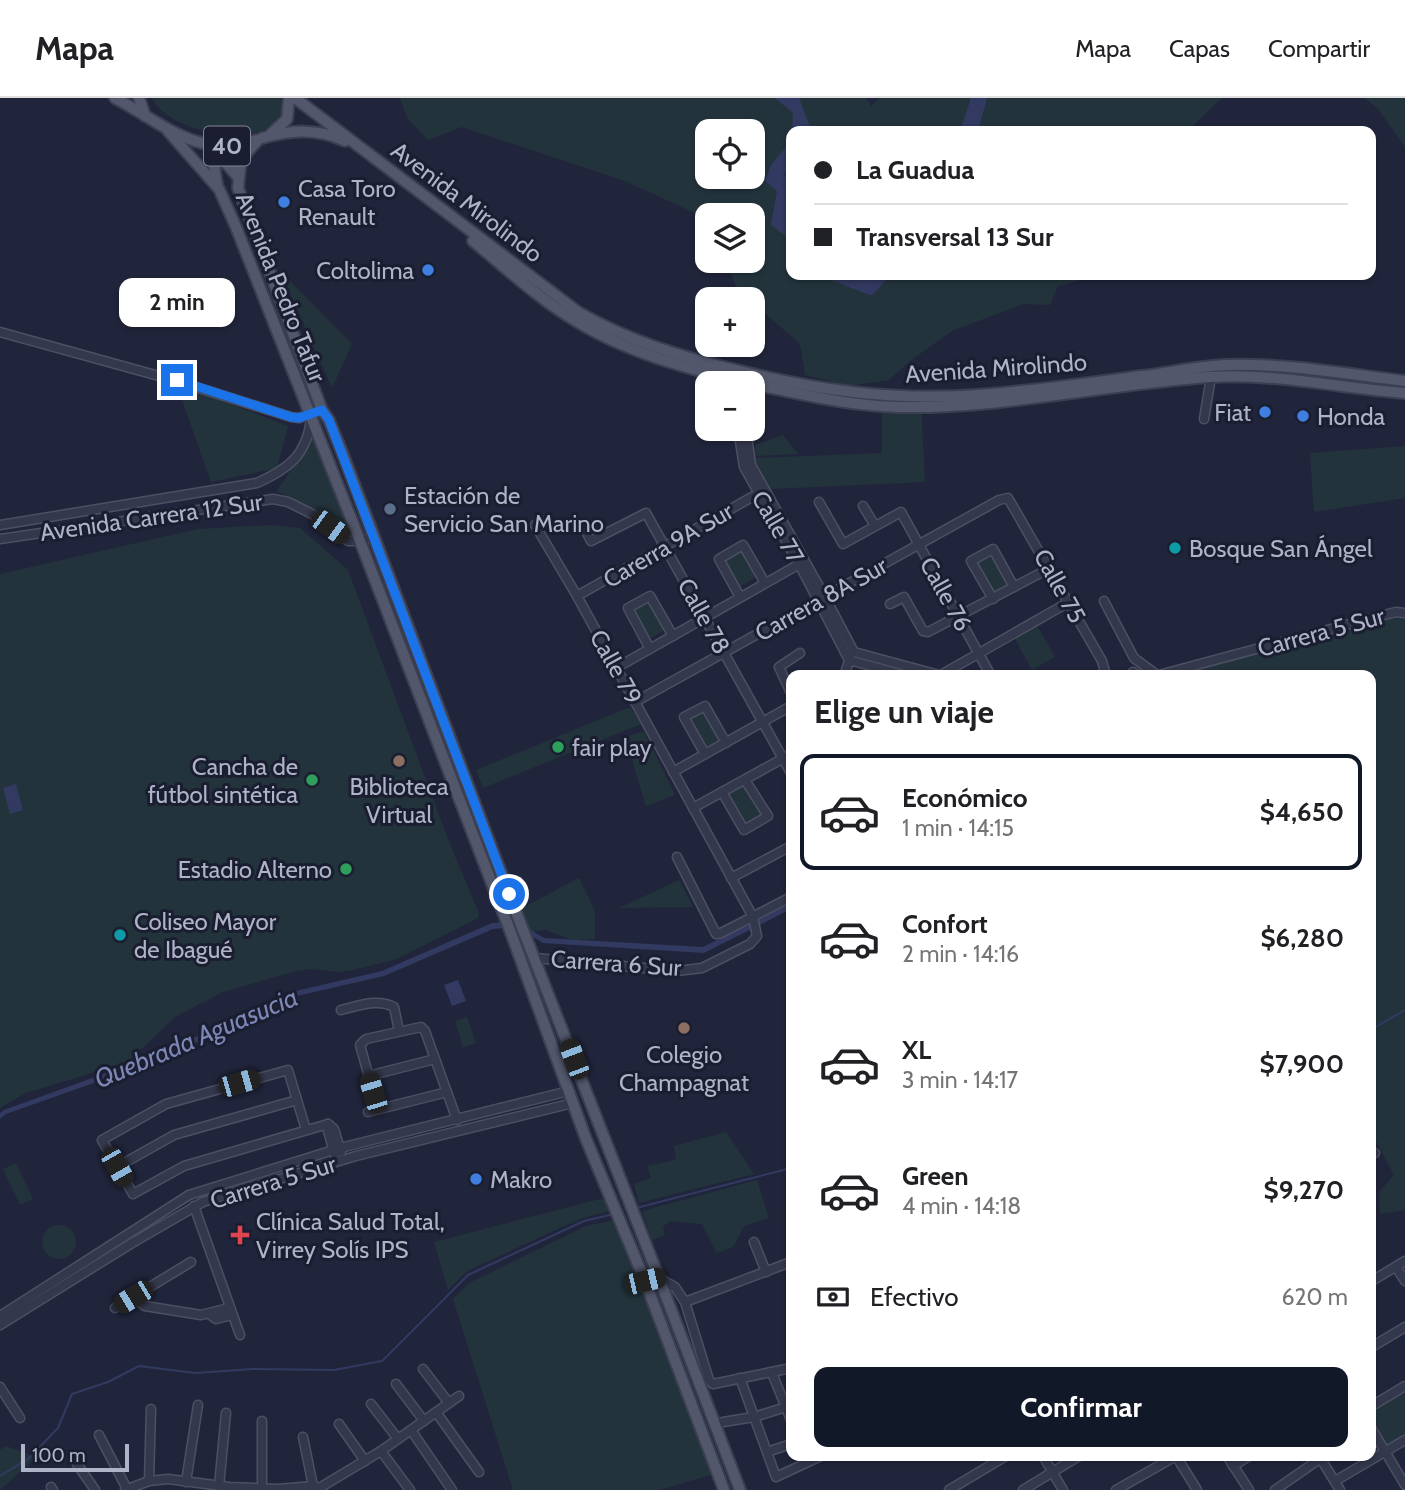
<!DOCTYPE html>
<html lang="es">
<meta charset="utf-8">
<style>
:root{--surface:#fff;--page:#f2f2f2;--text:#202124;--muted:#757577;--line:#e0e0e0;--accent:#111827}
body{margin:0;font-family:Cabin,sans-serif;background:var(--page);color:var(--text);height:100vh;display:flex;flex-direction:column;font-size:26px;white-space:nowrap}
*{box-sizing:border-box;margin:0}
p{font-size:23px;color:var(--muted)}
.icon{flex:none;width:38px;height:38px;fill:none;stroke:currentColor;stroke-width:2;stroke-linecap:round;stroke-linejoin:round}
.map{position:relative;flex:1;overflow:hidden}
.side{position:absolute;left:786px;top:572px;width:590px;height:791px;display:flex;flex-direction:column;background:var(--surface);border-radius:14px;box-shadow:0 2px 5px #0004}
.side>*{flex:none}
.banner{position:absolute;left:786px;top:28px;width:590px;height:154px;border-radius:14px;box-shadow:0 2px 5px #0004;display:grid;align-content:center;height:154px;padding:0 28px;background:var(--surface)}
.buttons{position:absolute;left:695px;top:21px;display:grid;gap:14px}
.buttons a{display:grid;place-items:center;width:70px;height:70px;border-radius:14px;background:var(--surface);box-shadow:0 2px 5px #0004;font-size:35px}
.scale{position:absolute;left:21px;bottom:18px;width:108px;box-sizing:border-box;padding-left:7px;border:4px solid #afb3c8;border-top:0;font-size:19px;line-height:24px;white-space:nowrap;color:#afb3c8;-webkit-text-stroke:5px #1a1e30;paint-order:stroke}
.end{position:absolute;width:32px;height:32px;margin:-16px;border:9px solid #1a73e8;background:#fff;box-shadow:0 0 0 4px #fff}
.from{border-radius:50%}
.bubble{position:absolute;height:49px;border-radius:14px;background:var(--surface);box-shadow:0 2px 5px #0004;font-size:23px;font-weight:700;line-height:49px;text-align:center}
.car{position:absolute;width:21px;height:42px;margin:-21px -10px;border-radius:9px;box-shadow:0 0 5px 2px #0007;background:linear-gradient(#222 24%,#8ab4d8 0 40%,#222 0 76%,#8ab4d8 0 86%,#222 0)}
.banner b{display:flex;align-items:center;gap:24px;height:66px;font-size:26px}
.banner b+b{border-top:2px solid var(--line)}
.banner i{width:18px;height:18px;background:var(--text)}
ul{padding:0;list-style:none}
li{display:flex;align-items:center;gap:21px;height:116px;margin:0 14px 10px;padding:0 14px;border:4px solid transparent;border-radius:14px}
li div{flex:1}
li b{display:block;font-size:26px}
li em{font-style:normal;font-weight:700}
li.active{border-color:var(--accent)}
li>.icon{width:63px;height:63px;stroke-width:1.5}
h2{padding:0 28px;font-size:32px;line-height:84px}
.pay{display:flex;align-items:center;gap:18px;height:77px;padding:0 28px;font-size:26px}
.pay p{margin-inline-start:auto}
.action{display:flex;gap:14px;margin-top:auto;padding:14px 28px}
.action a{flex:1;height:80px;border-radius:14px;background:var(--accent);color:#fff;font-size:28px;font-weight:700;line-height:80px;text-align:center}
header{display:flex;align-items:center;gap:42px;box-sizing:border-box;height:98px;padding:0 35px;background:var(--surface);border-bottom:2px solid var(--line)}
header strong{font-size:33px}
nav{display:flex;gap:38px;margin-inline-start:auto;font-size:24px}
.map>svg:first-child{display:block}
.green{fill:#23333c;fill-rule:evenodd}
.water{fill:#323a61}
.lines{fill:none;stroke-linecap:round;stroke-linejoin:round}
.stream{stroke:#323a61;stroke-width:2}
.river{stroke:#323a61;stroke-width:12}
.minor-casing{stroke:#4c5063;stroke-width:11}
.major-casing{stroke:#3b3f52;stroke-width:14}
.minor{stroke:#34384c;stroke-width:8}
.major{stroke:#52576c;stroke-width:10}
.route{stroke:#1a73e8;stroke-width:9}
.shop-dot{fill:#3f7fe0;stroke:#1a1e30;stroke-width:2.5}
.service-dot{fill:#5c6f8a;stroke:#1a1e30;stroke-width:2.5}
.culture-dot{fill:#0f9aa8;stroke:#1a1e30;stroke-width:2.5}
.leisure-dot{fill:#2e9e5b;stroke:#1a1e30;stroke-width:2.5}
.education-dot{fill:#8d6e63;stroke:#1a1e30;stroke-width:2.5}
.health-dot{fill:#e0444e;stroke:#1a1e30;stroke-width:2.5}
.labels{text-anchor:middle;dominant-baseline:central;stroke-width:6;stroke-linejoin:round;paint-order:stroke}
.shield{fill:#1a1e30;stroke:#82869a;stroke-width:2}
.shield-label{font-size:23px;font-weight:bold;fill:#afb3c8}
.poi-label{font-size:24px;fill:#afb3c8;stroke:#1a1e30;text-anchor:start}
.street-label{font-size:24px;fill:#afb3c8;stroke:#1a1e30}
.water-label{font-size:26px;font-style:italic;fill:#7d87b6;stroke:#1a1e30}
</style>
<header>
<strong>Mapa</strong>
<nav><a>Mapa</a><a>Capas</a><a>Compartir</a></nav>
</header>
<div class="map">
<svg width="1405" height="1392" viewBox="0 0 1405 1392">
<rect width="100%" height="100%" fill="#21253b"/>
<g class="green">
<path d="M152 0H281C294 55 172 42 152 0Z"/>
<path d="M400 0H866L871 8 880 0H1222L1187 33H791V177H1099L1058 188 1050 207 1023 206 952 233 910 263 889 282 850 288 805 277 800 246 753 205 752 201H748L738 193 725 163H752V117H707V128L701 118 625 83 462 29 428 42 407 20ZM707 33H752V79H707Z"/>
<path d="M1365 0H1405V49L1378 11Z"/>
<path d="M280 173 352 246 332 290Z"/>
<path d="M176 285 288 328 277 370 211 384Z"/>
<path d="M882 305H921L925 384 769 391 754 360 882 355Z"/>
<path d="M314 337 351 435 277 393Z"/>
<path d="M783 337 798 356 754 358 755 347Z"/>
<path d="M1405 348V400L1314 414 1310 355Z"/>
<path d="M271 427 300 430 348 472 449 744 479 815 478 820 397 861 353 872 340 874 311 871 296 873 223 894 175 919 128 964 26 995 0 1010V476L198 431Z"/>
<path d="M743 447 760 477 735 491 719 461Z"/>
<path d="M991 453 1010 486 992 496 973 463Z"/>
<path d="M650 498 668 530 646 543 628 510Z"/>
<path d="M1396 516 1405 517V1112L1380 1116 1379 1094 1394 1077 1370 1032V578H1173L1312 537Z"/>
<path d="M1036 526 1055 559 1032 572 1014 539Z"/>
<path d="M630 609 641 626 483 690 476 672Z"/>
<path d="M705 610 723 641 704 652 686 620Z"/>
<path d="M644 633 675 697 646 708 625 639Z"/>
<path d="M744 685 766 719 744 731 724 697Z"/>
<path d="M579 780 595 813V841L572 842 546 832 530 834 522 810Z"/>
<path d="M679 782 693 809 619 810Z"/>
<path d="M467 919 476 945 463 949 455 923Z"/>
<path d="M726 1034 754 1076 639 1105 634 1086 651 1080 647 1068 676 1062 674 1048Z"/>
<path d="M16 1065 33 1101 20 1107 3 1071Z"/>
<path d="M757 1082 769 1120 744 1128 733 1149 717 1155 702 1126 670 1123 663 1129 665 1137 652 1142 642 1113Z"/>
<path d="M600 1101 607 1103 611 1113 582 1120 467 1173 448 1192 434 1144Z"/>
<path d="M616 1122 713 1376 660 1392H513L453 1201 469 1185 586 1128Z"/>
<circle cx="59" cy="1144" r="17"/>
<path d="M1405 1295V1338L1387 1349 1370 1320V1315Z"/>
<path d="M6 1348 28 1356 33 1362 0 1392V1352Z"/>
</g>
<g class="water">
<path d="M775 0H799L810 29 809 33H792L793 15Z"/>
<path d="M971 0H987L978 33H960Z"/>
<path d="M791 43V68L782 78 791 110V142L771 127 777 93 765 83 771 67Z"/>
<path d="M831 177H894L877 187 839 185Z"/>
<path d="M16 686 23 712 10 716 3 690Z"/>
<path d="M791 805V811L704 855 543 845 517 829 493 831 384 878 288 900 167 959 6 1016 0 1021V1015L4 1012 164 954 287 895 382 873 492 825 517 823 544 840 703 849Z"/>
<path d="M458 882 466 903 452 908 444 887Z"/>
</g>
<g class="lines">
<g class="stream">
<path d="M1370 932 1405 912"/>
<path d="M636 1110 791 1070"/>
<path d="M0 1378 28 1361 58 1330 72 1296 108 1284 139 1268 195 1275 253 1271 334 1272 382 1263 468 1177 584 1123 614 1116"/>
</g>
<g class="river">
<path d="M791 53 776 74 791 99"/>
<path d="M835 177 870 191 882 177"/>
</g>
<g class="minor-casing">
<g id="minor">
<path d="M0 234 177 283 291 319 299 320 322 312"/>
<path d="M1204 321 1211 279"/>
<path d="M738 331 744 369 799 466 849 562"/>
<path d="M746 331 751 367 825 499 854 554"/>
<path d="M819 404 843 446 901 414 991 578"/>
<path d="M863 408 875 428"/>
<path d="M0 427 257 385C288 371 306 358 311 322"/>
<path d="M587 435 591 443 646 415 791 675"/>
<path d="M0 441 273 401 288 404 312 416 348 443H360L374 439"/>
<path d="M577 498 759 395"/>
<path d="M740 499 719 461 743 447 765 485"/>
<path d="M993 501 971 463 993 451 1014 489"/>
<path d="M1104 503 1134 560 1157 577"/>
<path d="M890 506 904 499 923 533 928 534 1050 470"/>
<path d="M650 551 628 510 650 498 673 538"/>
<path d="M854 554 939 577"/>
<path d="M849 562 908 578"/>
<path d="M616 570 803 464"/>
<path d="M1133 574 1140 578"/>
<path d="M844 578 850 560"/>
<path d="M939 578 1069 504"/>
<path d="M1155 578 1372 520 1396 514 1405 515"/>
<path d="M791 595 779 569 800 555"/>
<path d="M635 604 999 402 1008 400 1102 563 1105 574 1103 578"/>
<path d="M705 656 684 619 705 608 726 645"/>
<path d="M673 674 791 608"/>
<path d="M722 694 744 732 768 718 745 682"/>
<path d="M693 710 791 656"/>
<path d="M677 759 716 836 721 835 791 799"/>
<path d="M731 780 791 748"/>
<path d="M535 860 677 873 702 870 750 846 757 838 753 819 577 498 535 427 543 423"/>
<path d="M341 912C358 908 378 900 394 909L399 933"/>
<path d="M368 978 435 961"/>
<path d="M378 1011 360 947 366 941 421 929 425 933 457 1022"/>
<path d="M368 1014 447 994"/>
<path d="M328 1026 334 1031 341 1054"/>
<path d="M328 1026V1033L335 1057"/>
<path d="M306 1032 288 972 166 1006 102 1042 133 1096 184 1068 328 1026"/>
<path d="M1370 1057 1375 1055"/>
<path d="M117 1069 174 1037 297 1002"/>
<path d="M194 1108 240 1237"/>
<path d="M754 1144 766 1174"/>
<path d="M1396 1169 1405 1183"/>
<path d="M645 1183 659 1180 675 1189 685 1204 709 1282 713 1286 791 1270"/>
<path d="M1370 1184 1405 1163"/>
<path d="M133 1199 145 1208 201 1217 229 1210"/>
<path d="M685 1204 791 1164"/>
<path d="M115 1210 191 1164"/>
<path d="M209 1216 216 1221 232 1217"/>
<path d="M0 1218 189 1097 340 1050 569 993"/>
<path d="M0 1227 132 1145 203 1104 356 1058 573 1005"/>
<path d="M1370 1250 1405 1229"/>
<path d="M423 1271 449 1305"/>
<path d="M772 1275 791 1322"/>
<path d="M740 1280 776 1379 821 1358"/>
<path d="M396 1286 424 1323"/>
<path d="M0 1289 20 1320"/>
<path d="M371 1306 398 1341"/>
<path d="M1370 1309 1405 1288"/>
<path d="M436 1314 479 1374"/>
<path d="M262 1323V1391"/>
<path d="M723 1324 754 1319 786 1309"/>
<path d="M339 1326 365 1363"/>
<path d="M1370 1328 1405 1387"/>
<path d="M411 1332 452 1392"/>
<path d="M99 1337 127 1391"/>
<path d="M303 1339 313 1388"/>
<path d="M381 1353 410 1392"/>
<path d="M767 1354 791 1346"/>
<path d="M1043 1358 1063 1392"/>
<path d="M1176 1358 1197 1392"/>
<path d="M1227 1358 1249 1392"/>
<path d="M1319 1358 1340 1392"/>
<path d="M77 1366 95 1392"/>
<path d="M1233 1368 1249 1358"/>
<path d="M149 1383 151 1311"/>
<path d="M1335 1383 1405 1342"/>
<path d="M186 1384 198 1307"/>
<path d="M219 1388 226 1315"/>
<path d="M51 1389 53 1392"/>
<path d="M125 1392 149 1383 168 1381 229 1389 278 1391 313 1388 319 1390"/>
<path d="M316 1392 381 1353 459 1298"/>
<path d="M949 1392 1006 1358"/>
<path d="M1023 1392 1079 1358"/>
<path d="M1116 1392 1176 1358"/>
<path d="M1275 1392 1321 1360"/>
</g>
</g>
<g class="major-casing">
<g id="major">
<path d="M115 0C164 26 196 61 257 42"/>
<path d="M139 0 145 18"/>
<path d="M295 0 578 214C627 242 678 258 732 271 816 292 891 303 978 297 1033 293 1087 285 1142 278 1169 275 1198 268 1226 267 1285 265 1346 276 1405 283"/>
<path d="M168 33 219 91 236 129 360 443 511 835 586 1041 645 1183 724 1392"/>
<path d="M271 36 287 21 289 0"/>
<path d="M262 40C291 32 317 30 345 43"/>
<path d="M258 42 241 61 238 90 322 312 329 322 345 362 509 796 659 1180 740 1392"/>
<path d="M217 86 214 68 219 62 226 65 238 79"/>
<path d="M473 143C506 170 539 201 576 223 628 255 689 271 749 285"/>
<path d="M752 286C801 296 849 308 899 309 1004 311 1106 286 1210 279 1277 275 1339 290 1405 295"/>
</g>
</g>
<use href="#minor" class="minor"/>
<use href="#major" class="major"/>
</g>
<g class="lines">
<path class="route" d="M177 282 291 319 299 320 322 312 329 322 509 796"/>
</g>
<g class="shop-dot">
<circle cx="284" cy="104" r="7"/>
<circle cx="428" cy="172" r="7"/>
<circle cx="1265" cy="314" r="7"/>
<circle cx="1303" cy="318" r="7"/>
<circle cx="476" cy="1081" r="7"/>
</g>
<circle class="service-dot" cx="390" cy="411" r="7"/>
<g class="culture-dot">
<circle cx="1175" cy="450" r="7"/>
<circle cx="120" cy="837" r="7"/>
</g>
<g class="leisure-dot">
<circle cx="558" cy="649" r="7"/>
<circle cx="312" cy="682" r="7"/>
<circle cx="346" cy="771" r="7"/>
</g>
<g class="education-dot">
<circle cx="399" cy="663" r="7"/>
<circle cx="684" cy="930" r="7"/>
</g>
<path class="health-dot" d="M236.5 1126.5h7v7h7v7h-7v7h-7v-7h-7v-7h7z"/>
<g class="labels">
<rect class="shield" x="204" y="28.5" width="46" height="39" rx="5"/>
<g class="shield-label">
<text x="227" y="48">40</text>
</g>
<g class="poi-label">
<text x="298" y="90">Casa Toro<tspan x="298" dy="28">Renault</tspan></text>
<text x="414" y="172" text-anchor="end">Coltolima</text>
<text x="1251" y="314" text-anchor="end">Fiat</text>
<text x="1317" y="318">Honda</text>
<text x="404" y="397">Estación de<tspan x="404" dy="28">Servicio San Marino</tspan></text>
<text x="1189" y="450">Bosque San Ángel</text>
<text x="572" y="649">fair play</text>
<text x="298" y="668" text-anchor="end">Cancha de<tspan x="298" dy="28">fútbol sintética</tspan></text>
<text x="399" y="688" text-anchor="middle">Biblioteca<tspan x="399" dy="28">Virtual</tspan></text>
<text x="332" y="771" text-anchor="end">Estadio Alterno</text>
<text x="134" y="823">Coliseo Mayor<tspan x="134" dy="28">de Ibagué</tspan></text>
<text x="684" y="956" text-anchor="middle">Colegio<tspan x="684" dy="28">Champagnat</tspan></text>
<text x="490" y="1081">Makro</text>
<text x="256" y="1123">Clínica Salud Total,<tspan x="256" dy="28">Virrey Solís IPS</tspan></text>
</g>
<g class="street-label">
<text transform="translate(467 104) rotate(37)">Avenida Mirolindo</text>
<text transform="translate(281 189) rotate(68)">Avenida Pedro Tafur</text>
<text transform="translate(996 270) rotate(-4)">Avenida Mirolindo</text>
<text transform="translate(151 419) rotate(-8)">Avenida Carrera 12 Sur</text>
<text transform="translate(778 429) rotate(60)">Calle 77</text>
<text transform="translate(668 447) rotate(-30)">Carerra 9A Sur</text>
<text transform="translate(1060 488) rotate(61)">Calle 75</text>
<text transform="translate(946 496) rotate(61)">Calle 76</text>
<text transform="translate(821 501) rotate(-29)">Carrera 8A Sur</text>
<text transform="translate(704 518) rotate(61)">Calle 78</text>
<text transform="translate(1321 534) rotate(-15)">Carrera 5 Sur</text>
<text transform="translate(616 569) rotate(61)">Calle 79</text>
<text transform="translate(616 865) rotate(4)">Carrera 6 Sur</text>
<text transform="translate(273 1084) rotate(-17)">Carrera 5 Sur</text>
</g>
<g class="water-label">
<text transform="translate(196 940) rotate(-23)">Quebrada Aguasucia</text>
</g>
</g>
</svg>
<div class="buttons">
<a><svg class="icon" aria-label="locate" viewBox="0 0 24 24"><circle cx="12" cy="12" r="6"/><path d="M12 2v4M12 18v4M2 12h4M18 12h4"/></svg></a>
<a><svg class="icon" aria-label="layers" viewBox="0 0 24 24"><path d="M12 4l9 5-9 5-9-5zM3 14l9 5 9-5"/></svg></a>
<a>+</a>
<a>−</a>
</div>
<div class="scale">100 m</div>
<i class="end from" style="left:509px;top:796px"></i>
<i class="end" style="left:177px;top:282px"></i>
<div class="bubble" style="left:119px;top:180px;width:116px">2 min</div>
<i class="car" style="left:330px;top:429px;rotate:126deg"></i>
<i class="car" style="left:574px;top:961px;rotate:339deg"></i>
<i class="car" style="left:239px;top:985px;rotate:74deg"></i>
<i class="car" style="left:373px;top:995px;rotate:343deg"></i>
<i class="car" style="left:117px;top:1069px;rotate:150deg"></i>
<i class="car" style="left:645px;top:1183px;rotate:77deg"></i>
<i class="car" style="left:133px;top:1199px;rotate:239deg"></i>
<div class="banner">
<b><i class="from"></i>La Guadua</b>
<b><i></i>Transversal 13 Sur</b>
</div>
<section class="side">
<h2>Elige un viaje</h2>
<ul>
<li class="active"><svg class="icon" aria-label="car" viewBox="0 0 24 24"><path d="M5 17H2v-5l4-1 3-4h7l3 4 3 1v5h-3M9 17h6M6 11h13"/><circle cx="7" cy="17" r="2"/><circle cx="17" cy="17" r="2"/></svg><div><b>Económico</b><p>1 min · 14:15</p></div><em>$4,650</em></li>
<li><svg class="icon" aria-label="car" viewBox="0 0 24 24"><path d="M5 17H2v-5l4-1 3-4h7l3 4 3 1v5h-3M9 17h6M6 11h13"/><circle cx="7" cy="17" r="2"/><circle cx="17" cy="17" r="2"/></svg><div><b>Confort</b><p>2 min · 14:16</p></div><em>$6,280</em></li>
<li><svg class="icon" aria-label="car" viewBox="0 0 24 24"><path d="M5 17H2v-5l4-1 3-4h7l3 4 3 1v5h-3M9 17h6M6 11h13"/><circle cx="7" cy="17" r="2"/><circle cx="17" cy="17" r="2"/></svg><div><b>XL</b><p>3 min · 14:17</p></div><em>$7,900</em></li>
<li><svg class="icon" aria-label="car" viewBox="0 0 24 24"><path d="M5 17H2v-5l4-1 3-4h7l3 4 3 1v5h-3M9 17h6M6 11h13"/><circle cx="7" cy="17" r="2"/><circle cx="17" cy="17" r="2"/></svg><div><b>Green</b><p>4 min · 14:18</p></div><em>$9,270</em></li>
</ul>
<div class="pay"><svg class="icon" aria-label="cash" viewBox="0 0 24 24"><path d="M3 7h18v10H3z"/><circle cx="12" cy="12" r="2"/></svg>Efectivo<p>620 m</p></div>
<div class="action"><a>Confirmar</a></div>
</section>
</div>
